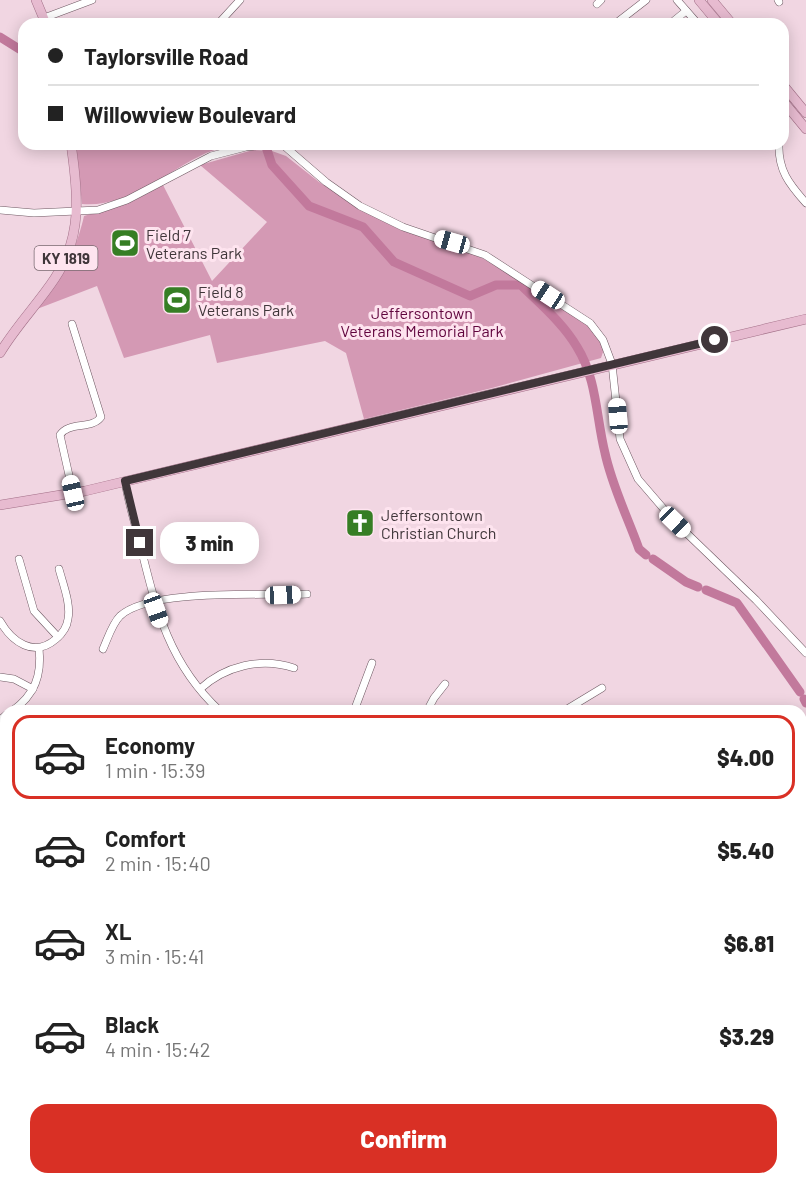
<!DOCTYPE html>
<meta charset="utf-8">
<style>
:root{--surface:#fff;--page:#f6f6f6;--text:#222;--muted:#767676;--line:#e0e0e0;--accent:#d93025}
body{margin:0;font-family:Barlow,sans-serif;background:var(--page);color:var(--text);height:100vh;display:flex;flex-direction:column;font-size:22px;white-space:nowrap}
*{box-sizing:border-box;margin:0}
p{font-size:20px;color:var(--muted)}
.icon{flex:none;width:33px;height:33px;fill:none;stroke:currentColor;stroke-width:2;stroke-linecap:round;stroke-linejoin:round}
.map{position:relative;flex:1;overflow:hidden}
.panel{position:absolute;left:0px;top:705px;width:807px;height:480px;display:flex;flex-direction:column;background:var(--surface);border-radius:18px 18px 0 0;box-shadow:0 3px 15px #0003}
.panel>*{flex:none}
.guide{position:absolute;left:18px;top:18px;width:771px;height:132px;border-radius:18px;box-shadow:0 3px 15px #0003;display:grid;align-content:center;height:132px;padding:0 30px;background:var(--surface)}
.end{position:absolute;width:27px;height:27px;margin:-14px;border:8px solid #40363a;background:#fff;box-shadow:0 0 0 3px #fff}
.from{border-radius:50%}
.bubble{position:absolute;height:42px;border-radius:18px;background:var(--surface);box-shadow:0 3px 15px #0003;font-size:20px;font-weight:800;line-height:42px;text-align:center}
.car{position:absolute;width:18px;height:36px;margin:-18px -9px;border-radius:8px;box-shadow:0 0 4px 2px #0007;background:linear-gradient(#fff 24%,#345 0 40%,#fff 0 76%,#345 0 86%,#fff 0)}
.guide b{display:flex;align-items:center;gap:21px;height:57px;font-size:22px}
.guide b+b{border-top:2px solid var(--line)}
.guide i{width:15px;height:15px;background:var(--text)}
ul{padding:10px 0 0;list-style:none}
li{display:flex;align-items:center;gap:18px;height:84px;margin:0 12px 9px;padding:0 18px;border:3px solid transparent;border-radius:18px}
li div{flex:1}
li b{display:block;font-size:22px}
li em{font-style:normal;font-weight:800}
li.selected{border-color:var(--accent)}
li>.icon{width:54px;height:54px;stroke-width:1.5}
.action{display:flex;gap:12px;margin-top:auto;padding:12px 30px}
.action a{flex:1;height:69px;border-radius:18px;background:var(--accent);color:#fff;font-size:24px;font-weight:800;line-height:69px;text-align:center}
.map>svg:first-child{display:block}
.green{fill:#d499b4}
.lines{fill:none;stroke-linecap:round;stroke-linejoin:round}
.river{stroke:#c2799c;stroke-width:9}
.minor-casing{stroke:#6e5862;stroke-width:8}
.major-casing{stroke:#a26f87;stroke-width:10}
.minor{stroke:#fff;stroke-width:7}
.major{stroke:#e7bbd0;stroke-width:9}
.route{stroke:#40363a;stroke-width:8}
.labels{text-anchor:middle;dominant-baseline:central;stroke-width:6;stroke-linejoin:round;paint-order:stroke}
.shield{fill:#fee4ef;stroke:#796a70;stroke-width:1.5}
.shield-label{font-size:15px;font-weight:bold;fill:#40363a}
.poi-label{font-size:16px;fill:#40363a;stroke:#fee4ef;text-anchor:start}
.park-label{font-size:16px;fill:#60043d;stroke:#fee4ef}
</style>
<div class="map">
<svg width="806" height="1185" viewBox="0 0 806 1185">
<rect width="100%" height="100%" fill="#f1d6e2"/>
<g class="green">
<path d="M76 144H237C227 147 216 149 206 153 167 171 128 208 82 204Z"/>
<path d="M253 150 272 151 286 156 319 182 368 213 410 233 459 248 486 260 586 324 600 340 604 349 601 358 492 388 364 419 346 353 325 341 217 363 210 335 124 358 97 286 37 309C61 277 75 255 84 216L133 201 163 185 212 281 267 222 200 165Z"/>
</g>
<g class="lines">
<g class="river">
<path d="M0 37 24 52"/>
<path d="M265 144 272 165 309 206 363 227 394 262 470 296 496 285H521C540 304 563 323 577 347 597 379 596 417 605 453 612 486 628 518 639 549L646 555"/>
<path d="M653 559 686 582 698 587"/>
<path d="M706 590 737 603 800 692"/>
<path d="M804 699 806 703"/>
</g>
<g class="minor-casing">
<g id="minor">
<path d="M677 0 698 24"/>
<path d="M778 0 779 2"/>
<path d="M597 4 601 0"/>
<path d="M44 18 92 0"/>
<path d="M218 24 240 0"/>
<path d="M615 24 646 0"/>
<path d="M670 24 686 11"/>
<path d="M282 144 326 182 360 206 403 227 485 255 590 323 603 340 612 364 620 439 638 479 675 522 756 600 806 653"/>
<path d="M779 144C778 170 789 184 806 203"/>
<path d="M0 210 34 213 98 210 127 200 211 156 246 147 276 144"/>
<path d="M72 324 101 417C92 430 69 421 60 435L73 493"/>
<path d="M125 481C128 502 135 523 140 544 156 609 169 664 220 711"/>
<path d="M19 559 34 611 58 637"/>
<path d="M0 621C12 642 34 658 56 639 62 634 67 627 68 619 71 604 63 584 59 569"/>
<path d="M103 649C108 638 112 624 120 616 150 588 265 596 307 594"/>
<path d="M0 677 14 679 33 689"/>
<path d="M200 689C225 666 261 657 294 668"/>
<path d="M12 711C35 695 42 675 39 648"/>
<path d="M354 711 372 663"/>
<path d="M427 711 434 698 445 684"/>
<path d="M564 711 602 688"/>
<path d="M0 720 6 715"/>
<path d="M0 798 6 801"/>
<path d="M0 952 6 957"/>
<path d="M801 992H806"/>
<path d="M801 1074 806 1069"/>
<path d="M0 1149 6 1146"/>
<path d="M801 1162 806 1165"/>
<path d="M66 1179 68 1185"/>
<path d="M140 1179 143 1185"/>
<path d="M666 1179 673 1185"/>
<path d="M349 1185 353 1179"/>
<path d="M439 1185 443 1179"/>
</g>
</g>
<g class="major-casing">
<g id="major">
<path d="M36 0 46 24"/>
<path d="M699 0 719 24"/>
<path d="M712 0 732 24"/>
<path d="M783 85 806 113"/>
<path d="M783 101 806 129"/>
<path d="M0 353C16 326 38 304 55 278 83 236 78 192 71 144"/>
<path d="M0 505 85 491 806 319"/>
</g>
</g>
<use href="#minor" class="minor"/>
<use href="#major" class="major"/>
</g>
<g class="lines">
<path class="route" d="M140 543 125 481 715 340"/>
</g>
<defs>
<g id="stadium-square" transform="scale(1.5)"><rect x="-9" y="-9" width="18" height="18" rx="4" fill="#367e24" stroke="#fee4ef"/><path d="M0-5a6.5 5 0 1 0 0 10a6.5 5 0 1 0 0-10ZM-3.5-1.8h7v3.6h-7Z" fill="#fff"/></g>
<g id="church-square" transform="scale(1.5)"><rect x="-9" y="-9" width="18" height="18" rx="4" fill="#367e24" stroke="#fee4ef"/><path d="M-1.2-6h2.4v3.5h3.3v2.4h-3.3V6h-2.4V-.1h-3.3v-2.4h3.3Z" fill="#fff"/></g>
</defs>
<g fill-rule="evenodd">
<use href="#stadium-square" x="125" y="243"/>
<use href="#stadium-square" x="177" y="300"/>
<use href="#church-square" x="360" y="523"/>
</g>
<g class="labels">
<rect class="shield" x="34.5" y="246" width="63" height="24" rx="4.5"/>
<g class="shield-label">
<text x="66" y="258">KY 1819</text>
</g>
<g class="poi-label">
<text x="146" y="234">Field 7<tspan x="146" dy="18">Veterans Park</tspan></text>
<text x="198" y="291">Field 8<tspan x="198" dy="18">Veterans Park</tspan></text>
<text x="381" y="514">Jeffersontown<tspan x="381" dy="18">Christian Church</tspan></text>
</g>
<g class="park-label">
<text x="422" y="312">Jeffersontown<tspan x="422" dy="18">Veterans Memorial Park</tspan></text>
</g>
</g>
</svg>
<i class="end from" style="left:715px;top:340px"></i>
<i class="end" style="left:140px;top:543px"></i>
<div class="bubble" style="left:160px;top:522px;width:99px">3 min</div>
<i class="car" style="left:452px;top:242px;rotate:286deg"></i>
<i class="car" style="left:548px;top:295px;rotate:303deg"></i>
<i class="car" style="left:618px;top:416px;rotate:355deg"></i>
<i class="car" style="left:73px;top:493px;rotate:347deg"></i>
<i class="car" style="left:675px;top:522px;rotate:134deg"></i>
<i class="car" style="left:283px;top:595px;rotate:88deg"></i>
<i class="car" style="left:156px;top:610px;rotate:160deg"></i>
<div class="guide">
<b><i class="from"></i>Taylorsville Road</b>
<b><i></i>Willowview Boulevard</b>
</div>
<section class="panel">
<ul>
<li class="selected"><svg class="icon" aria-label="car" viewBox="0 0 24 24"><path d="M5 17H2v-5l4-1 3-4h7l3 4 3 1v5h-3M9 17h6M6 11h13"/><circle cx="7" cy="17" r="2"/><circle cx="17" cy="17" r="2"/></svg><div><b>Economy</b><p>1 min · 15:39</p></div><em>$4.00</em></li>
<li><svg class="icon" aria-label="car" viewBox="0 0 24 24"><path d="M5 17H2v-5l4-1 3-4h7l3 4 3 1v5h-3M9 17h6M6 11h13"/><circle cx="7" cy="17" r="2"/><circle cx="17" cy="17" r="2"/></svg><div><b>Comfort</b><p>2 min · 15:40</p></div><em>$5.40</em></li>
<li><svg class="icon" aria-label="car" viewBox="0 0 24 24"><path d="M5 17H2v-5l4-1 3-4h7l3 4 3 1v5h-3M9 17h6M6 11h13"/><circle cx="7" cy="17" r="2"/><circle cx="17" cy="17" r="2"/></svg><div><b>XL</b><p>3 min · 15:41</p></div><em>$6.81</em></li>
<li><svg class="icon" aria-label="car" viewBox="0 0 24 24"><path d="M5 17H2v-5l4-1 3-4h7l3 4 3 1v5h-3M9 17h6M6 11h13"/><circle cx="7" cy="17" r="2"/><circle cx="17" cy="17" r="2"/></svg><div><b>Black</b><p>4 min · 15:42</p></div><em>$3.29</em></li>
</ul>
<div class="action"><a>Confirm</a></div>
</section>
</div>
